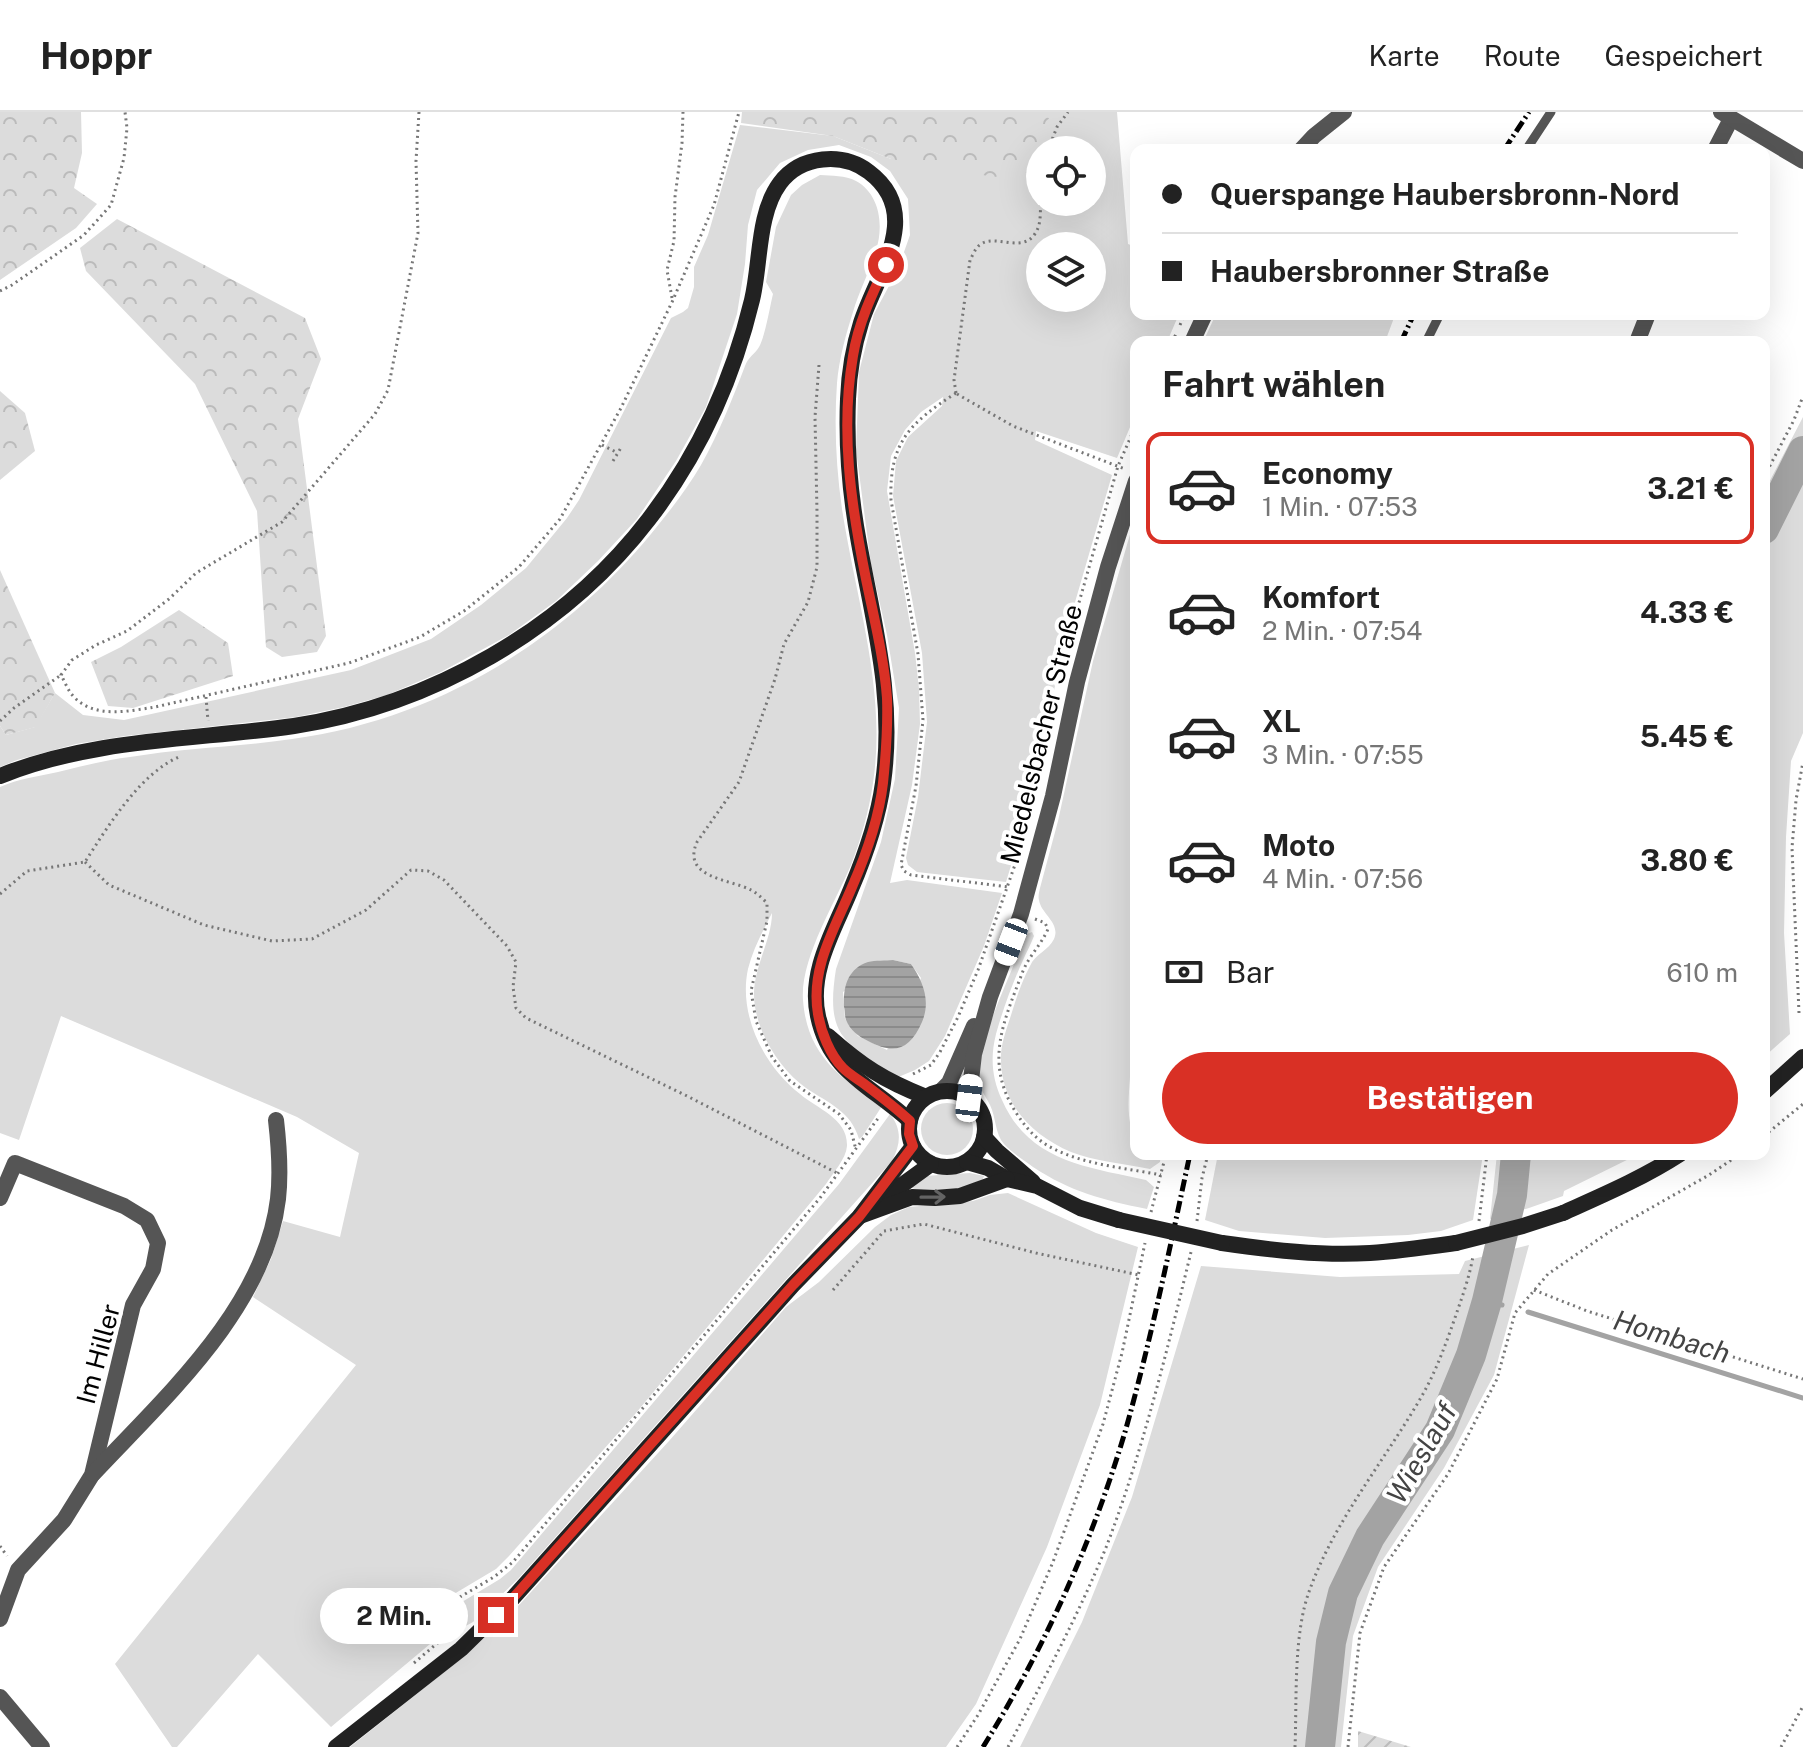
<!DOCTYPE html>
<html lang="de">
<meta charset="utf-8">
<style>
:root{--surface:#fff;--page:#f2f2f2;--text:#222;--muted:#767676;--line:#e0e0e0;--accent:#d93025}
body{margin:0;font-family:"Public Sans",sans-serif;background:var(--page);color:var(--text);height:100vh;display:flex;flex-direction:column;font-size:30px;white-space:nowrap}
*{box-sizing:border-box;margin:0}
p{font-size:26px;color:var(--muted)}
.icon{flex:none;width:44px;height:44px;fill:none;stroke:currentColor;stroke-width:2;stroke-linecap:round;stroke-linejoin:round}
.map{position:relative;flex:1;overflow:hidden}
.details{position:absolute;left:1130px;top:224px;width:640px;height:824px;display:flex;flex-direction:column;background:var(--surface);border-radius:16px;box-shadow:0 8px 32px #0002}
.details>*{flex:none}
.guide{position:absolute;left:1130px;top:32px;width:640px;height:176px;border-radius:16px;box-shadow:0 8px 32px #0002;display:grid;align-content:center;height:176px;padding:0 32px;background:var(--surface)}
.fabs{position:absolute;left:1026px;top:24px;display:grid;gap:16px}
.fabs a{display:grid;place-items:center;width:80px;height:80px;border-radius:50%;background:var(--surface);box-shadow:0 8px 32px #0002;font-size:40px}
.end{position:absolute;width:36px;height:36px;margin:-18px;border:10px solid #d93025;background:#fff;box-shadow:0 0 0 4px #fff}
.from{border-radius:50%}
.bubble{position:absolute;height:56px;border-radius:28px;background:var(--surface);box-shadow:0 8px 32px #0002;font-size:26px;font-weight:700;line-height:56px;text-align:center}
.car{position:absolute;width:24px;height:48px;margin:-24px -12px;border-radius:10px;box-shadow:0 0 6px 2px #0007;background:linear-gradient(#fff 24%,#345 0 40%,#fff 0 76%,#345 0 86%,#fff 0)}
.guide b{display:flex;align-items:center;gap:28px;height:76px;font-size:30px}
.guide b+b{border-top:2px solid var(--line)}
.guide i{width:20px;height:20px;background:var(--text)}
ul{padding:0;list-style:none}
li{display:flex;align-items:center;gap:24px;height:112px;margin:0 16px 12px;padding:0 16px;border:4px solid transparent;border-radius:16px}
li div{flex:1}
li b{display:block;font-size:30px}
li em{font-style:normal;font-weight:700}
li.selected{border-color:var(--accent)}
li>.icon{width:72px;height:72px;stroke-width:1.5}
h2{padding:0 32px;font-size:36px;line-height:96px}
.pay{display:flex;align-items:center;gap:20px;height:88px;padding:0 32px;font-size:30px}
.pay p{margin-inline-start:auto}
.cta{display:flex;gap:16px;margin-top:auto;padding:16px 32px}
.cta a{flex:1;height:92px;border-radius:48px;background:var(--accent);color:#fff;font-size:32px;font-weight:700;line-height:92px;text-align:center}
header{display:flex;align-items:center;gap:48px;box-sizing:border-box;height:112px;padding:0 40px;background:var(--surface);border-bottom:2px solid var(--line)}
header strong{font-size:38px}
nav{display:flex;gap:44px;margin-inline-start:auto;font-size:28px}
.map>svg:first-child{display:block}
.green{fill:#dcdcdc;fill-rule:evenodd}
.forest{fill:url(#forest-crowns)}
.garden{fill:url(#garden-furrows)}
.water{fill:url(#water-rules)}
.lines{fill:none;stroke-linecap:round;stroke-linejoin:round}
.stream{stroke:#a3a3a3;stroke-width:5}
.river{stroke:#a3a3a3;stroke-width:30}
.path{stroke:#777;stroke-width:3;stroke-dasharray:2 4;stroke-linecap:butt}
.service{stroke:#555;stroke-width:9}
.minor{stroke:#555;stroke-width:16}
.tertiary{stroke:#555;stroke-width:16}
.secondary{stroke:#222;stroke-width:16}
.rail{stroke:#000;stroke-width:5;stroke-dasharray:12 4 2 4;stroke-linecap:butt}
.secondary-bridge{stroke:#222;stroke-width:16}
.oneway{stroke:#646464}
.route{stroke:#d93025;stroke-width:10}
.labels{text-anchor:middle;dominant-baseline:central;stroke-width:8;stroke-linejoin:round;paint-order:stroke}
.street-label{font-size:26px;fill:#000;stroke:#fff}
.water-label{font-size:28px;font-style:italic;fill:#444;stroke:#fff}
</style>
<header>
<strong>Hoppr</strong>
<nav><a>Karte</a><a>Route</a><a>Gespeichert</a></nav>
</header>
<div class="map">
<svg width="1803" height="1635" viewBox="0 0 1803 1635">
<defs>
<pattern id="forest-crowns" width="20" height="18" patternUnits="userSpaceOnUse" patternTransform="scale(2)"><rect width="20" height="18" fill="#dcdcdc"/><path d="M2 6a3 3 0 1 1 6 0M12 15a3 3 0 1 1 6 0" fill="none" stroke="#bbb"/></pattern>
<pattern id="garden-furrows" width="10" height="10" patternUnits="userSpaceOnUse" patternTransform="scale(2)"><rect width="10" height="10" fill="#dcdcdc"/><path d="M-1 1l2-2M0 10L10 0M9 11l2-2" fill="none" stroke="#bbb"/></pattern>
<pattern id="water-rules" width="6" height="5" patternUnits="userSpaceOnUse" patternTransform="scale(2)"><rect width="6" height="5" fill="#a3a3a3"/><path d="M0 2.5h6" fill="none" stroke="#8b8b8b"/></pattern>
</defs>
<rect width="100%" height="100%" fill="#fff"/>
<g class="green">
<path d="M1009 0H1117L1128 132 1136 135V202H1179L1167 230H1136V301L1117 346 1036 319 1035 328 1112 363 1071 504 1023 714 1006 770 917 760 908 753 906 746 918 685 927 610 922 541 893 384 896 349 908 325 942 294 943 285 921 300 905 318 891 344 887 379 915 541 919 577 920 612 912 673 890 771 907 768 1002 781 984 834 945 924 929 949 915 958 896 966C845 930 825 926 836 857L881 730 895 667 899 596 887 523 871 452 856 338 859 260 874 202 898 157 910 123 908 87 890 59 871 45 839 33 808 38 780 51 757 78 748 113 745 152 737 202 706 295 676 349 637 407 598 449 556 489 509 523 441 560 387 583 344 595 296 605 125 624 76 632 17 648 0 655V614L6 623 35 615 55 581 83 603 124 608 351 558 431 527 481 493 526 456 567 406 579 388 671 206 683 200 688 196 694 175V155L708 123 740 13 833 24 891 47ZM1040 38H1092V90H1040ZM1040 134H1092V186H1040ZM893 848 911 852 921 866 887 938 858 924 845 907 843 880Z"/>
<path d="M820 63C832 64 845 63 856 69 880 82 884 114 876 138 870 159 859 179 853 200 846 222 839 247 837 271 834 313 836 355 842 397 856 488 887 579 873 671 869 699 861 727 851 753 835 791 800 847 803 888 807 943 840 966 882 994L862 1025 859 1027C851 999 828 991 806 976 778 956 753 915 754 880 755 853 772 826 772 801 763 819 753 837 748 857 738 903 764 954 800 982 817 997 848 1006 847 1034 846 1047 833 1061 826 1072L636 1301 509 1444 496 1457 449 1485 437 1498 436 1527 331 1615 258 1542 177 1635H172L115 1552 356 1253 253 1185 271 1147 283 1109 340 1125 359 1041 297 1005 61 904 19 1028 0 1021V675C18 667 39 664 58 660 82 654 106 648 130 645 183 636 238 635 292 627 434 608 561 531 651 422 669 400 687 377 701 353 719 321 732 288 745 254 748 245 755 242 759 235 765 225 770 194 773 182L766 170 776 115 791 83 802 73Z"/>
<path d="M1216 202H1393L1395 203 1385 230H1203Z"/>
<path d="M1803 305V621L1791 649 1786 725 1784 821 1790 922 1764 945V380Z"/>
<path d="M1136 402V963L1130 965C1129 981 1127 999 1131 1015 1134 1025 1136 1031 1136 1042H1161L1160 1050 1150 1057C1126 1052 1093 1049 1071 1040 1030 1022 999 990 1001 942 1002 928 1008 913 1012 900 1017 884 1022 869 1030 854 1035 842 1049 838 1054 827 1061 811 1041 802 1039 788 1038 785 1039 780 1040 776L1058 709 1093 549Z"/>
<path d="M1032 820 1034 824C1031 832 1027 839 1024 846 1013 870 1003 897 996 922 990 946 992 966 1002 988 1029 1050 1088 1055 1146 1068L1154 1075 1147 1097C1103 1088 1071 1080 1033 1055 1024 1048 1012 1041 1004 1032 995 1022 996 1005 990 993 984 981 976 973 978 959 984 915 1009 868 1024 827L1027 822Z"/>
<circle cx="947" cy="1017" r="26"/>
<path d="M890 1002C902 1017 901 1032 892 1049L518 1467 473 1510 462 1516 451 1515 448 1511 447 1505 452 1496 500 1467 511 1458 839 1072Z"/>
<path d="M1218 1042H1483L1473 1108 1441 1119 1408 1123 1325 1126 1239 1119 1205 1108Z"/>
<path d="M1497 1042H1639L1564 1079 1563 1084 1529 1096 1490 1107Z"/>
<path d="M970 1061 984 1064 983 1067 958 1078H918L909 1075 925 1064Z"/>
<path d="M1008 1081 1096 1121 1138 1135 1100 1293 1047 1435 976 1592 946 1635H350L467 1542 520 1492 669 1329 786 1195 819 1170 875 1115 891 1103 909 1095 973 1089 990 1083Z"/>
<path d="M1529 1133 1494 1263 1444 1356 1378 1455 1353 1524 1341 1635H1020L1082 1510 1132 1385 1201 1154 1340 1165 1459 1162 1465 1149Z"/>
</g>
<g class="forest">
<path d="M0 0H81L82 41 74 76 97 92 76 116 0 168Z"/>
<path d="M742 0H1024L1049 6 1037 36 1036 59 994 65 891 47 833 24 741 11Z"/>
<path d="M117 107 305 206 321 247 298 307 326 524 317 540 282 545 266 535 257 399 195 272 86 159 80 136Z"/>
<path d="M0 279 25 301 35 339 0 368Z"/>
<path d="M0 458 55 581 36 615 6 623 0 614Z"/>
<path d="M179 498 228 531 233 564 133 596 108 594 91 550 121 535Z"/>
</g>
<path class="garden" d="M1358 1619 1411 1635H1358Z"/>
<path class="water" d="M893 848 911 852C923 869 931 889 922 910 910 938 894 943 868 929 859 925 850 918 846 908 845 907 845 897 844 895 843 876 847 857 868 850 875 848 886 849 893 848Z"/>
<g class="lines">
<g class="stream">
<path d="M1487 1189 1502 1193"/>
<path d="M1528 1200 1803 1286"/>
</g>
<g class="river">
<path d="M1764 417 1803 339"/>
<path d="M1320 1635 1331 1530 1343 1481 1370 1425 1440 1318 1471 1243 1487 1189 1512 1083 1516 1042"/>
</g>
<g class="path">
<path d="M419 0 416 49 418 121 388 278 375 302 282 410 196 461 169 487 127 519 96 533 72 548 61 563C65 570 68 579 74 585 95 607 129 599 155 595L349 551 420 525 464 499 519 455 560 407 621 296 673 188 714 93 739 0"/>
<path d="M1048 38 1057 15 1068 0"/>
<path d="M0 179 12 173 84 123 111 93 124 46 127 16 125 0"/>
<path d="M672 186 667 158 674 129 675 85 682 31 683 0"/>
<path d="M1180 213 1185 202"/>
<path d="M1172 230 1177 220"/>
<path d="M819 253 815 305 817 400V455L808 490 784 532 775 567 739 670 697 730C681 766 730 767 751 778 757 781 762 786 767 791V809L751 879 756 909 772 945 790 969 839 1002 851 1018 856 1038"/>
<path d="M956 281C910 311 889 330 891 388L918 542 923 608 916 674 901 753 904 759 911 763 1009 775"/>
<path d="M956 281 954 268 970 148C973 143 975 136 981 132 998 121 1026 145 1038 116 1041 108 1040 98 1041 90"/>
<path d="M957 282 1013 314 1125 357"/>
<path d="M602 333 618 341"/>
<path d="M613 349 622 334"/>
<path d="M1764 365 1794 308 1803 284"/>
<path d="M1067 537 1074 508 1118 354 1136 313"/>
<path d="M206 585 208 609"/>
<path d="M0 609 14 596 61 563"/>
<path d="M1034 686 1043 642"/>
<path d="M85 750 109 773 204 813 272 829 312 827 366 798 411 758 428 759 444 768 507 834 516 850 513 875 516 896 526 906 685 983 839 1062"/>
<path d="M0 782 27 759 85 750C108 714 141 660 181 644"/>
<path d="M1035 807 1045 811 1048 817C1041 833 1029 844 1023 859 1004 909 984 949 1015 999 1025 1015 1037 1029 1054 1037 1086 1053 1126 1056 1161 1063"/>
<path d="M1799 901 1792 736 1796 688 1803 650"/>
<path d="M913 962 931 953 940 940 958 905 978 858 1017 747"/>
<path d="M1764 1024 1803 992"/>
<path d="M1151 1100 1166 1042"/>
<path d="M1197 1109 1202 1066 1208 1042"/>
<path d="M1479 1109 1487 1042"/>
<path d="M833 1178 884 1119 924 1112 1036 1141 1139 1163"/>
<path d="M1534 1178 1587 1199 1803 1267"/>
<path d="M0 1434 7 1444"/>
<path d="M450 1525 443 1510 447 1496 460 1485 494 1465 513 1450 820 1086 879 1005"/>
<path d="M414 1551 448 1522"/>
<path d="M957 1635 978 1603 1020 1527 1053 1450 1103 1312 1122 1241 1145 1131"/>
<path d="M1008 1635C1043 1569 1079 1502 1107 1433 1143 1338 1167 1239 1191 1140"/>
<path d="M1295 1635C1297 1588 1293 1521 1310 1477 1336 1406 1386 1347 1423 1282 1438 1255 1448 1226 1458 1197 1464 1180 1470 1162 1473 1144"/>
<path d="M1348 1635 1360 1521 1384 1455 1448 1362 1497 1267 1515 1201 1548 1162 1612 1118 1709 1063 1740 1042"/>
<path d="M1781 1635 1803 1594"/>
</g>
<g class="service">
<path d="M1526 38 1551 0"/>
<path d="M1426 230 1440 202"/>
</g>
<g class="minor">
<path d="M1301 38 1314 24 1344 0"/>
<path d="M1715 38 1731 7"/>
<path d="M1192 230 1205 202"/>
<path d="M1637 230 1648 202"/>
<path d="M941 979 949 971 974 914"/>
<path d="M969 986 974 942 990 885 1021 802 1053 684 1077 570 1108 455 1136 369"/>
<path d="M0 1086 15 1051 124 1094 147 1108 158 1131 153 1157 133 1193 92 1363 64 1408 18 1458 0 1507"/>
<path d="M93 1362C164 1286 265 1196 278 1087 281 1061 279 1034 276 1008"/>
<path d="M0 1585 42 1635"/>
</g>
<path class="tertiary" d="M1721 0 1803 49"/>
<g class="secondary">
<path d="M0 664C94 626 195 628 294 614 431 593 564 518 649 407 699 342 733 267 752 188 761 151 757 102 780 71 801 43 843 40 869 60 925 102 876 163 861 211 853 236 849 261 848 287 846 335 850 383 859 431 874 513 895 587 883 671 878 708 865 744 851 777 835 817 808 859 818 904 830 961 871 973 910 1009"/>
<path d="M828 924C862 954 883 968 926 985"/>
<circle cx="947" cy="1017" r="38"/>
<path d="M1764 980 1803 945"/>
<path d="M984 1025 997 1039 1033 1070"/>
<path d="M967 1050 988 1056 1007 1067 1037 1074 1080 1096 1119 1108"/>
<path d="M876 1092 931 1052"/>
<path d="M1563 1101C1603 1083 1643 1066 1680 1042"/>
<path d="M860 1104 912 1085 935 1086 960 1084 1007 1067"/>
<path d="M1222 1131C1271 1138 1321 1144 1370 1141 1399 1139 1427 1135 1456 1131"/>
<path d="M336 1635 461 1537 513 1486 793 1173 859 1105 913 1034"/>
</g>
<g class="rail">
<path d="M1504 38 1529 0"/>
<path d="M1401 230 1414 202"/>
<path d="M983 1635C1044 1537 1092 1431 1125 1320 1151 1228 1170 1135 1190 1042"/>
</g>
<g class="secondary-bridge">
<path d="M1119 1108 1222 1131"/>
<path d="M1456 1131 1523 1114 1563 1101"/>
</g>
</g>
<defs><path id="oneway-shaft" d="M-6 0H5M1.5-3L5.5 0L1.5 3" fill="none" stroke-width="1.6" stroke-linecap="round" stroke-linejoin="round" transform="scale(2)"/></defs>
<use class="oneway" href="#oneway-shaft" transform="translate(933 1085) rotate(-1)"/>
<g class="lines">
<path class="route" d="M496 1503 513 1486 793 1173 859 1105 913 1034 909 1022 910 1009C895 995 879 983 863 971 856 966 849 962 843 956 830 943 821 920 818 902 810 856 835 816 852 775 866 743 879 706 883 671 886 642 888 615 887 586 884 546 874 506 866 467 851 393 840 318 853 244 858 212 872 182 886 153"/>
</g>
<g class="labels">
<g class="street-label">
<text transform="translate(1041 622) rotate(-76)">Miedelsbacher Straße</text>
<text transform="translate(98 1242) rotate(-75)">Im Hiller</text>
</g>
<g class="water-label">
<text transform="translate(1672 1224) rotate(17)">Hombach</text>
<text transform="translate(1421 1341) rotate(-60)">Wieslauf</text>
</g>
</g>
</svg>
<div class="fabs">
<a><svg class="icon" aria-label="locate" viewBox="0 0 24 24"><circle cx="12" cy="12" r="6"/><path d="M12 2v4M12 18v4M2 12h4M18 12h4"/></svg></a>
<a><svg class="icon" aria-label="layers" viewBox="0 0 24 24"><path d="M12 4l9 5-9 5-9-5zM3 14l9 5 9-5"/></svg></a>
</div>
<i class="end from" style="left:886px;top:153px"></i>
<i class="end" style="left:496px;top:1503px"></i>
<div class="bubble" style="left:320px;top:1476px;width:148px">2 Min.</div>
<i class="car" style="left:1011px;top:830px;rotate:201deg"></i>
<i class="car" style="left:969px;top:986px;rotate:7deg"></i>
<div class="guide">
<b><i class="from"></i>Querspange Haubersbronn-Nord</b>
<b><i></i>Haubersbronner Straße</b>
</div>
<section class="details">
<h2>Fahrt wählen</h2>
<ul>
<li class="selected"><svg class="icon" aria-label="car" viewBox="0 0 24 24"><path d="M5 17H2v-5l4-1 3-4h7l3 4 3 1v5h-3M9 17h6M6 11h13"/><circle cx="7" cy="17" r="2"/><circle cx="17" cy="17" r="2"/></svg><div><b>Economy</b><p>1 Min. · 07:53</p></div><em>3.21 €</em></li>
<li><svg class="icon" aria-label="car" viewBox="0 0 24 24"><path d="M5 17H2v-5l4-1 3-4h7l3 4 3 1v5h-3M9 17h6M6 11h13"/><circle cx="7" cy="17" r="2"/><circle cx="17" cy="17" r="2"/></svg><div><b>Komfort</b><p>2 Min. · 07:54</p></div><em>4.33 €</em></li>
<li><svg class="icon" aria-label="car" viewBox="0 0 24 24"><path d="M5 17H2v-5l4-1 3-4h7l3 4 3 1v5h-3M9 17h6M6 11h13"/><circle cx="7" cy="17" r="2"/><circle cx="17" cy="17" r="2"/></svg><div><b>XL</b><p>3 Min. · 07:55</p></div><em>5.45 €</em></li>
<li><svg class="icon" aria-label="car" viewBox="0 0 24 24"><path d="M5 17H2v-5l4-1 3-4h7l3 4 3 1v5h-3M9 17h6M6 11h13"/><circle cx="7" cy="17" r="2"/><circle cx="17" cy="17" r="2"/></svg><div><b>Moto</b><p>4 Min. · 07:56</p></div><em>3.80 €</em></li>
</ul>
<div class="pay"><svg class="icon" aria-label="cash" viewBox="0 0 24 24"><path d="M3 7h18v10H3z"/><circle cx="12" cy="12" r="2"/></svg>Bar<p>610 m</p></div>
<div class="cta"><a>Bestätigen</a></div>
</section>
</div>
